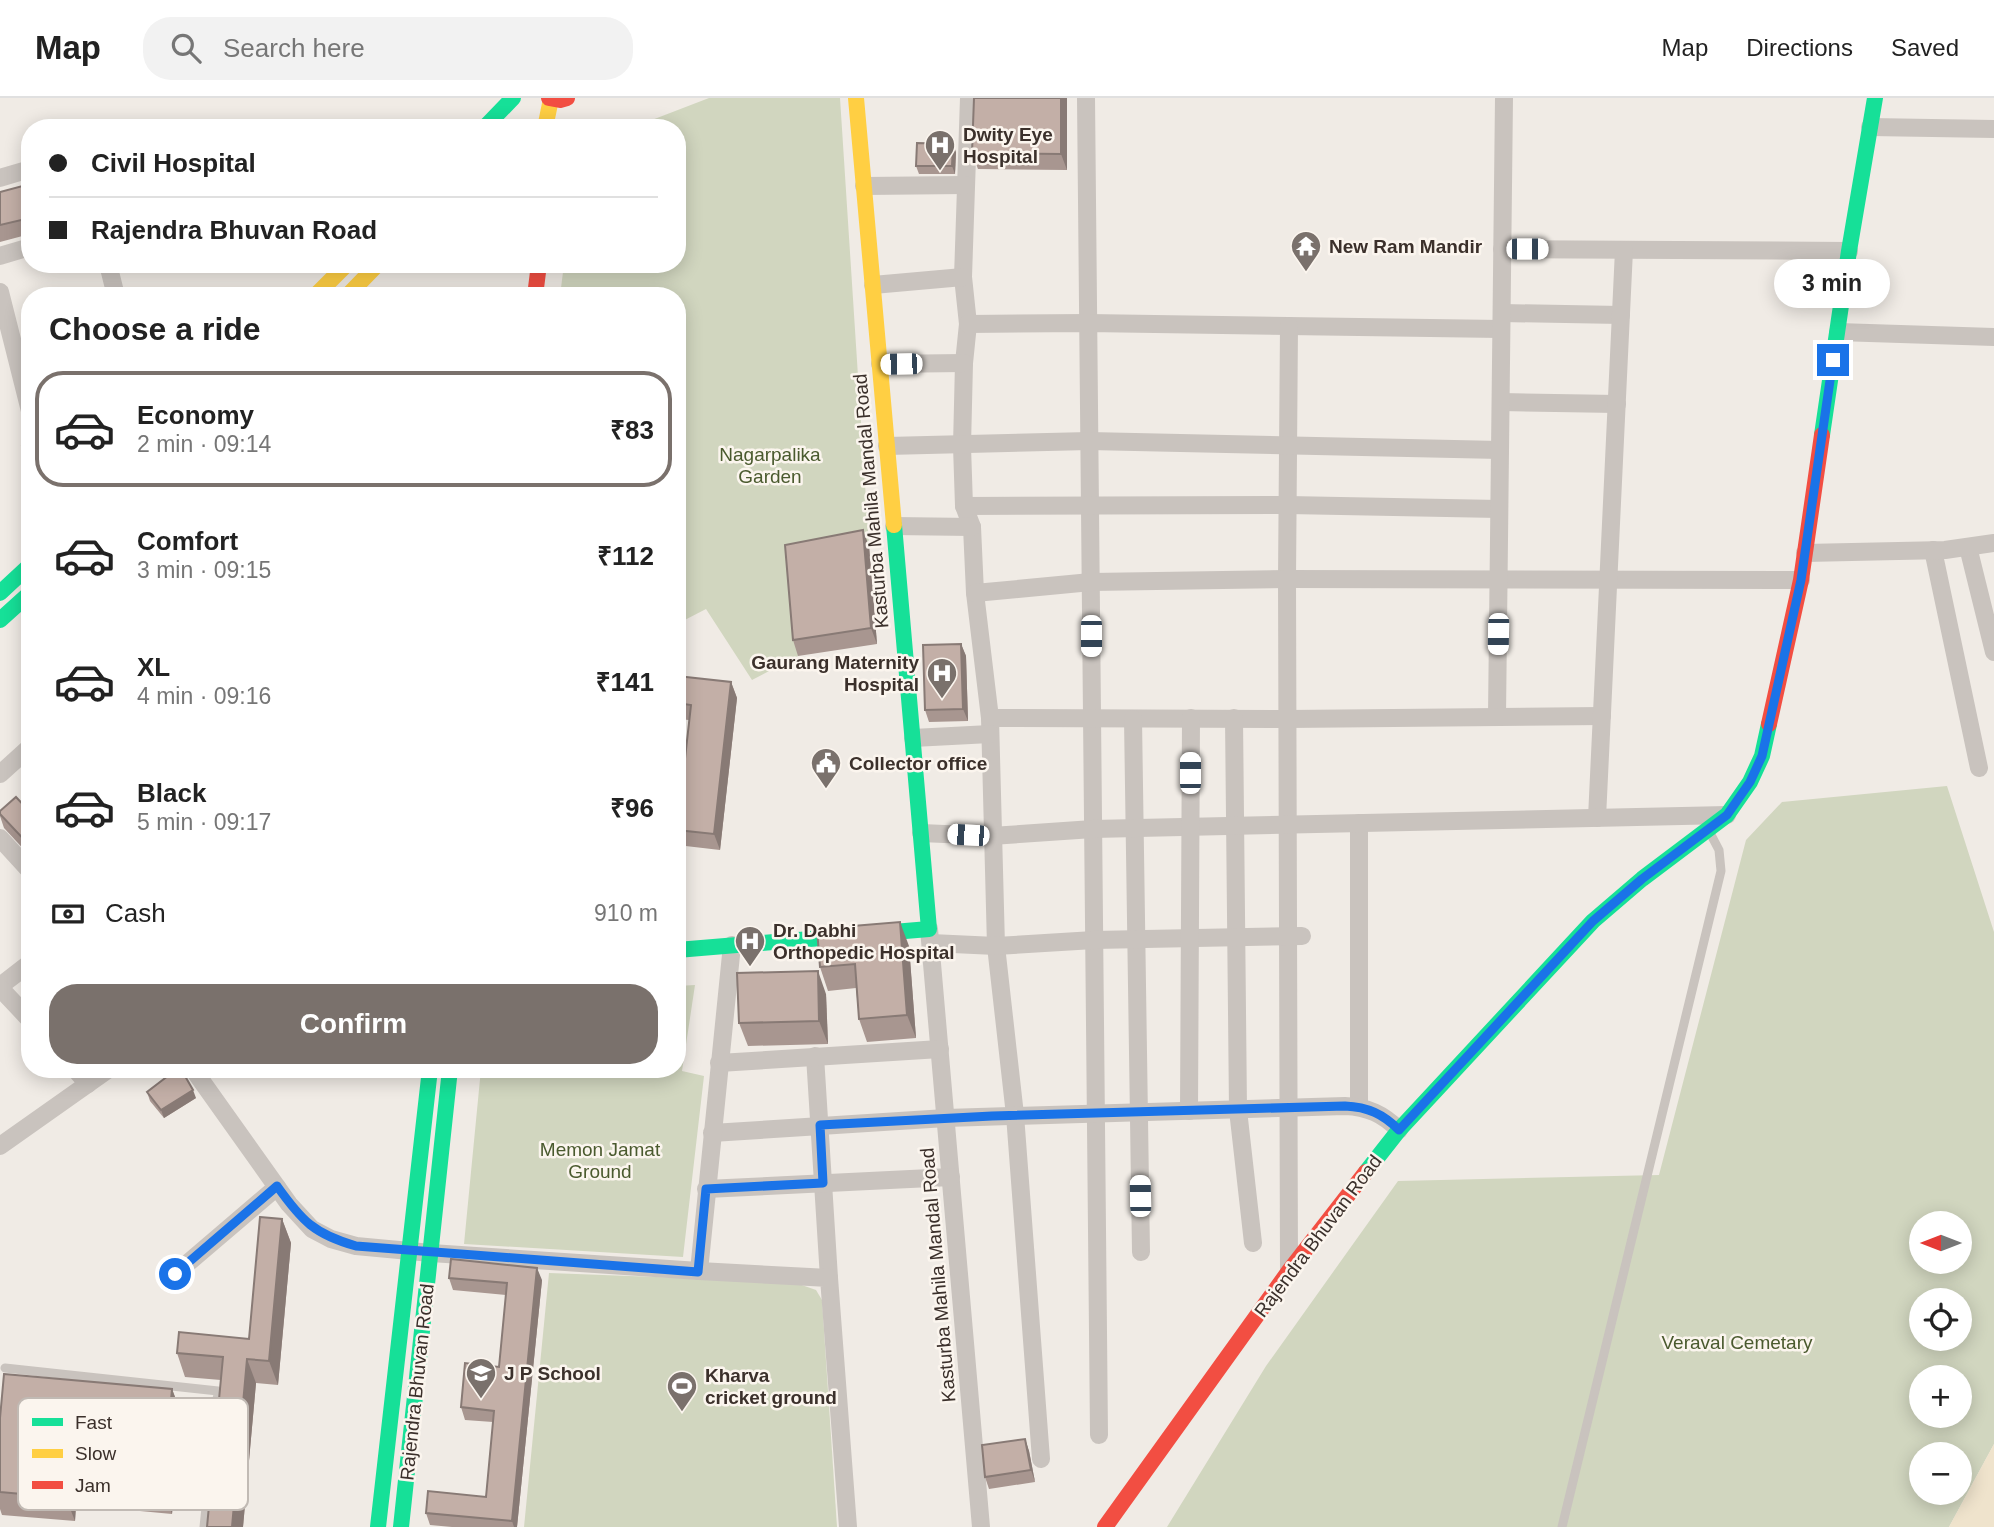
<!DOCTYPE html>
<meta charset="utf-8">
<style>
:root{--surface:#fff;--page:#f2f2f2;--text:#222;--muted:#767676;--line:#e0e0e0;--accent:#7a716c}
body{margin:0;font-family:Arial,sans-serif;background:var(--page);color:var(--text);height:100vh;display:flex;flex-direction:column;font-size:26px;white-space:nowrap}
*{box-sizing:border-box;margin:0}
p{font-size:23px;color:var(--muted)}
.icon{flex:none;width:38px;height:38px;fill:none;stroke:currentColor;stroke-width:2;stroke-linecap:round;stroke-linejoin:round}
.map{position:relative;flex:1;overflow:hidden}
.side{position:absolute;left:21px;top:189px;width:665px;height:791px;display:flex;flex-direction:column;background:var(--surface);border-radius:28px;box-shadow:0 4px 18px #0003}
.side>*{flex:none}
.hud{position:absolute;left:21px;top:21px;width:665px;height:154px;border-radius:28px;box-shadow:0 4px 18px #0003;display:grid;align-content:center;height:154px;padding:0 28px;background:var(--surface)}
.needle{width:46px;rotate:270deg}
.controls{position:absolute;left:1909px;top:1113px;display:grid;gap:14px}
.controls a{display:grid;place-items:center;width:63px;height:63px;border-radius:50%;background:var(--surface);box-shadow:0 4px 18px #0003;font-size:35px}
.end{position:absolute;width:32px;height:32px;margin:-16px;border:9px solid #1a73e8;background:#fff;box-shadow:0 0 0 4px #fff}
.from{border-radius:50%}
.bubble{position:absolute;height:49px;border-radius:24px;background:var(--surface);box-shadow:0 4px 18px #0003;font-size:23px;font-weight:700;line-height:49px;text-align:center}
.car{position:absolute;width:21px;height:42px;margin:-21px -10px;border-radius:9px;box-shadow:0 0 5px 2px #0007;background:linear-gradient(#fff 24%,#345 0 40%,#fff 0 76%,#345 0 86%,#fff 0)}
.hud b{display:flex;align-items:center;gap:24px;height:66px;font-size:26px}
.hud b+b{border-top:2px solid var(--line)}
.hud i{width:18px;height:18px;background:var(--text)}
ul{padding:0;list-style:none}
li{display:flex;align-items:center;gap:21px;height:116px;margin:0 14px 10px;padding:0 14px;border:4px solid transparent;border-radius:28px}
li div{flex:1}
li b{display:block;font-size:26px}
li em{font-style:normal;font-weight:700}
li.active{border-color:var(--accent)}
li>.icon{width:63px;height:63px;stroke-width:1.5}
h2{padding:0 28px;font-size:32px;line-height:84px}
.pay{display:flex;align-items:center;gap:18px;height:77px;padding:0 28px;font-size:26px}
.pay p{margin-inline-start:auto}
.cta{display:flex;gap:14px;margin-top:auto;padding:14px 28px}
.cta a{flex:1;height:80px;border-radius:28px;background:var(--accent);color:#fff;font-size:28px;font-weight:700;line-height:80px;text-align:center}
header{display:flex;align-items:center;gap:42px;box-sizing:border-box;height:98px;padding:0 35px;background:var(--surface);border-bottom:2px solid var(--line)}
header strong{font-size:33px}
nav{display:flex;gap:38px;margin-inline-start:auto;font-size:24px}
.search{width:490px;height:63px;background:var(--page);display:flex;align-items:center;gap:18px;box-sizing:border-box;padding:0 24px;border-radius:28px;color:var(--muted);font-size:26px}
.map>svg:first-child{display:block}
.green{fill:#d1d6bf;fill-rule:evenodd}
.sand{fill:#efe3cc}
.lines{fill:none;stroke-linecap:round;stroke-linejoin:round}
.lane{stroke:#c9c3be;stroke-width:9}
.street{stroke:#c9c3be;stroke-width:18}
.fast{stroke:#16e098;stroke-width:16}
.slow{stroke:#ffcf43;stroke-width:16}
.jam{stroke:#f24e42;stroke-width:16}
.wall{fill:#a89690;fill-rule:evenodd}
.shaded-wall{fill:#887a75}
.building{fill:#c3afa7;stroke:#887a75;stroke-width:2;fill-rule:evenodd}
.route{stroke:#1a73e8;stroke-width:9}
.labels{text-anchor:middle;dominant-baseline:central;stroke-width:5;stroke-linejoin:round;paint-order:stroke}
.poi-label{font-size:19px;font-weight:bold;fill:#3b302b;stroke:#fbf5ee;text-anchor:start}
.park-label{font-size:19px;fill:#4a5a2e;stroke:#fbf5ee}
.street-label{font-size:19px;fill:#3b302b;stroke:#fbf5ee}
.key{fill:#fbf5ee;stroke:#c1bab4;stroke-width:2}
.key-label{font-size:19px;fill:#3b302b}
</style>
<header>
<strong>Map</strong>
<div class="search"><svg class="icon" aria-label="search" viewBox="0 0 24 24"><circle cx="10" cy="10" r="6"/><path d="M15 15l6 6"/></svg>Search here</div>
<nav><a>Map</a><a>Directions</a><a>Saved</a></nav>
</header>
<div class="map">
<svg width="1994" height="1429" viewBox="0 0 1994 1429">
<rect width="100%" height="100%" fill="#f0ebe5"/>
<g class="green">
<path d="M709 0H840L869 448 798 558 752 582 706 511 677 526V198H560L564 166H677V30H631Z"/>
<path d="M1947 688 1994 834V1346L1949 1429H1167L1266 1268 1398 1083 1659 1077 1746 742 1782 704ZM1922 1125H1960V1164H1922ZM1922 1202H1960V1241H1922ZM1922 1279H1960V1318H1922ZM1922 1356H1960V1395H1922Z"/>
<path d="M695 887 682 973 704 978 683 1159 464 1146 481 971H677V888Z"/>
<path d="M549 1175 793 1184 816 1192 822 1202 837 1429H524Z"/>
</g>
<path class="sand" d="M1994 1346V1429H1949Z"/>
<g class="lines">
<g class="lane">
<path d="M5 1270 218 1293 204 1429"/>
<path d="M1562 1429 1721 773 1719 752 1709 733"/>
</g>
<g class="street">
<path d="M969 0 963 179 968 226 964 265 962 348 964 408 972 429 975 495 990 620 996 848 1015 1017 1041 1361"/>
<path d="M1086 0 1099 1337"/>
<path d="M1870 29 1994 31"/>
<path d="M0 80 30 71"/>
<path d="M864 88 965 87"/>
<path d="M1502 151 1849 153"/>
<path d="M0 158 30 149"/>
<path d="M108 166 116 198"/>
<path d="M873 187 963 179"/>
<path d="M0 194 30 313"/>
<path d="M1502 215 1621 217"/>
<path d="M968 226 1088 225 1501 231"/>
<path d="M1289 228 1287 481 1289 1173"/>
<path d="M1838 234 1994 239"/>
<path d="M880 266 964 265"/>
<path d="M1501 304 1617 306"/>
<path d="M887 348 1089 343 1500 352"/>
<path d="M964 408 1288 407 1499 411"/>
<path d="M894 428 972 429"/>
<path d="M1968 449 1994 554"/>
<path d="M1933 452 1979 670"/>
<path d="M1805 455 1945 452 1994 445"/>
<path d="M975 495 1091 484 1287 481 1801 482"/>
<path d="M1497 618 1504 0"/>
<path d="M990 620 1288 621 1602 618"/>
<path d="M1234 620 1238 1012 1253 1145"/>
<path d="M1133 621 1141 1154"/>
<path d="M913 640 990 636"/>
<path d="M0 676 30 649"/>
<path d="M1597 720 1624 152"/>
<path d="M1359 725V1009"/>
<path d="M921 735 991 738 1093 731 1727 717"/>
<path d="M0 740 30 773"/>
<path d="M929 831 981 1429"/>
<path d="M931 845 996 848 1094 842 1302 838"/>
<path d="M0 888 30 865"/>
<path d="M0 890 30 922"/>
<path d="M815 958 829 1180"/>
<path d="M719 965 940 951"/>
<path d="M75 971 88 986"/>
<path d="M193 971 289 1106 312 1131 331 1141 356 1148 431 1155 699 1173 829 1180 848 1429"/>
<path d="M1189 1013 1191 620"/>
<path d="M712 1035 946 1020 1345 1008C1368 1009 1383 1016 1399 1032"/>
<path d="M0 1048 109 971"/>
<path d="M706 1091 951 1079"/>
<path d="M699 1173 732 847"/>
<path d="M175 1176 277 1089"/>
</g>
<g class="fast">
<path d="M484 30 513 0"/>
<path d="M1822 337 1849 153 1875 0"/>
<path d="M0 495 30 467"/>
<path d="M0 522 30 495"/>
<path d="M677 852 929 831 894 427"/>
<path d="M1366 1074 1399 1032 1593 823 1642 781 1727 717 1750 684 1762 658 1769 626"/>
<path d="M378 1429 430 971"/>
<path d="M401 1429 450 971"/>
</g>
<g class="slow">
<path d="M856 0 894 427"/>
<path d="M545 30 551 1"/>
<path d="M315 198 347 166"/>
<path d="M347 198 378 166"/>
</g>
<g class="jam">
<path d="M549 0 560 2 567 0"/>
<path d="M535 198 539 166"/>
<path d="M1769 626 1801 482 1822 337"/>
<path d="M1105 1429 1289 1173 1366 1074"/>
</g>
</g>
<g class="wall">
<path d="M1067 0V72L978 71 972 55Z"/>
<path d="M956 54 955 76H919L916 68Z"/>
<path d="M30 86V136L0 144V94Z"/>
<path d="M869 448 877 546 798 558 793 542Z"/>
<path d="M961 546 966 558 968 623 929 624 925 612Z"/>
<path d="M677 578 731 584 737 600 720 752 677 747V695L681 696 689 622 677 621Z"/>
<path d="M0 713 30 714V758L4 730 0 718Z"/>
<path d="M909 848 916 940 867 944 859 921 856 890 828 893 820 869Z"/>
<path d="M826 896 828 946 748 948 739 925Z"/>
<path d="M147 994 196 1000 164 1020 150 1003Z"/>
<path d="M282 1121 291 1145 278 1287 256 1285 243 1429H207L221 1282 185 1279 177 1255 249 1241Z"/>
<path d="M449 1180 542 1182 517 1429H452L430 1427 426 1415 486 1399 493 1324 465 1322 461 1309 499 1269 506 1197 453 1192Z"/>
<path d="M172 1291 181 1315 172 1416 76 1407 75 1423 2 1417 0 1411V1320ZM106 1340 143 1344 141 1367 104 1363Z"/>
<path d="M1025 1341 1029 1353 1035 1384 989 1391 985 1379Z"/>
</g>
<g class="shaded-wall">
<path d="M1061 0H1067V72L1061 56Z"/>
<path d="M953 46 956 54 955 76 952 68Z"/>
<path d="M863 432 869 448 877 546 871 530Z"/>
<path d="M961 546 966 558 968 623 963 611Z"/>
<path d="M731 584 737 600 720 752 714 736Z"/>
<path d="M900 824 909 848 916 940 907 917Z"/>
<path d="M818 873 826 896 828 946 819 923Z"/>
<path d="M193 992 196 1000 164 1020 161 1012Z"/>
<path d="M282 1121 291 1145 278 1287 269 1263Z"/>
<path d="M537 1170 542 1182 517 1429H514L512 1423Z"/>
<path d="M247 1261 256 1285 243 1429H232Z"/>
<path d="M172 1291 181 1315 172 1416 163 1392Z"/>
<path d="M97 1316 106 1340 102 1386 93 1362Z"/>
<path d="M1025 1341 1029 1353 1035 1384 1031 1372Z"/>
<path d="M67 1383 76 1407 75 1423 66 1400Z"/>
</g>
<g class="building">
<path d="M974 0H1061V56L972 55Z"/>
<path d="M306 27 307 30H294Z"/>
<path d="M917 45 953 46 952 68H916Z"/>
<path d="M30 86V120L0 127V94Z"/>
<path d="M30 341V375L22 348Z"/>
<path d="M863 432 871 530 793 542 785 447Z"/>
<path d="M961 546 963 611 925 612 923 547Z"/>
<path d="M677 578 731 584 714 736 677 732V695L681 696 691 607 677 605Z"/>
<path d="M16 699 30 714V748L0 716V713Z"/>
<path d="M900 824 907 917 859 921 855 866 820 869 817 831Z"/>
<path d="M818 873 819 923 739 925 737 875Z"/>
<path d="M177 971H181L193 992 161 1012 147 994Z"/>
<path d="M260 1119 282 1121 269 1263 247 1261 232 1429H207L223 1259 177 1255 179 1234 249 1241Z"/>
<path d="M451 1161 537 1170 512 1423 426 1415 428 1393 486 1399 494 1313 461 1309 465 1265 499 1269 507 1185 449 1180Z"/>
<path d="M4 1276 172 1291 163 1392 67 1383 66 1400 0 1394V1320ZM97 1316 145 1321 141 1367 93 1362Z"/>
<path d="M1025 1341 1031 1372 985 1379 982 1347Z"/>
</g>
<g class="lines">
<path class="route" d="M175 1176 277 1088C302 1123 314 1136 356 1148L698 1174 706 1091 823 1085 820 1027 992 1018 1345 1008C1368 1009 1383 1016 1399 1032L1593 823 1642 781 1727 717 1750 684 1762 658 1801 482 1833 262"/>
</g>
<defs>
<g id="hospital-pin" transform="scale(1.575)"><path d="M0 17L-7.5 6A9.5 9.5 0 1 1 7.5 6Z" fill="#7a716c" stroke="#fbf5ee"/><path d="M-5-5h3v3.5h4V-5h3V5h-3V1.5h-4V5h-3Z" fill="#fff"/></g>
<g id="temple-pin" transform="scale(1.575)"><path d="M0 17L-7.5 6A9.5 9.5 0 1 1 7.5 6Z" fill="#7a716c" stroke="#fbf5ee"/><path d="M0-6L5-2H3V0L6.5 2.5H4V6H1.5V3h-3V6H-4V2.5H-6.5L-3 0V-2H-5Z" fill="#fff"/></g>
<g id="civic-pin" transform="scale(1.575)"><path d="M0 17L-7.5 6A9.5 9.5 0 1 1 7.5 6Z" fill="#7a716c" stroke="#fbf5ee"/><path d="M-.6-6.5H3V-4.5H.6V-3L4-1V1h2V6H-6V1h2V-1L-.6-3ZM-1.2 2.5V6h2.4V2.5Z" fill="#fff"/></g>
<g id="school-pin" transform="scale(1.575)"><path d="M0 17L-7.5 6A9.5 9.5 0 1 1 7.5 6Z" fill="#7a716c" stroke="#fbf5ee"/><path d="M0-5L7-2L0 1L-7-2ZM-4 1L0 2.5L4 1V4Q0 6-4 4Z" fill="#fff"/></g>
<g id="stadium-pin" transform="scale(1.575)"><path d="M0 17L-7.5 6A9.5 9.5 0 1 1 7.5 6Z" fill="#7a716c" stroke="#fbf5ee"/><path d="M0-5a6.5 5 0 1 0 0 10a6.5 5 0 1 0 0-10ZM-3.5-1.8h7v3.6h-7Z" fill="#fff"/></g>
</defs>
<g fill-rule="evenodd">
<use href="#hospital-pin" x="940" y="47"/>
<use href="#temple-pin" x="1306" y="148"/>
<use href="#hospital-pin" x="942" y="575"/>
<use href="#civic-pin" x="826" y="665"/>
<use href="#hospital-pin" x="750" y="843"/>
<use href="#school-pin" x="481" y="1275"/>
<use href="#stadium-pin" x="682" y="1288"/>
</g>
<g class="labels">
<g class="poi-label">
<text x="963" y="36">Dwity Eye<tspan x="963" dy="22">Hospital</tspan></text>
<text x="1329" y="148">New Ram Mandir</text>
<text x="919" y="564" text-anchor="end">Gaurang Maternity<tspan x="919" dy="22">Hospital</tspan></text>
<text x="849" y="665">Collector office</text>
<text x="773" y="832">Dr. Dabhi<tspan x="773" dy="22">Orthopedic Hospital</tspan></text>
<text x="504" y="1275">J P School</text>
<text x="705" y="1277">Kharva<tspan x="705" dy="22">cricket ground</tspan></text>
</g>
<g class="park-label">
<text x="770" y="356">Nagarpalika<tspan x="770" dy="22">Garden</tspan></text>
<text x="600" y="1051">Memon Jamat<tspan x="600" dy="22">Ground</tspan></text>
<text x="1737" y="1244">Veraval Cemetary</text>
</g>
<g class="street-label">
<text transform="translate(871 403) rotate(-95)">Kasturba Mahila Mandal Road</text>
<text transform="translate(1318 1138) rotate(-53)">Rajendra Bhuvan Road</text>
<text transform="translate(938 1177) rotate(-95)">Kasturba Mahila Mandal Road</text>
<text transform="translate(417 1284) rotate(-84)">Rajendra Bhuvan Road</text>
</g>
</g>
<rect x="18" y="1300" width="230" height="112" rx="10" class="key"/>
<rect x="32" y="1320" width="31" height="8" fill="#16e098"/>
<rect x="32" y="1351" width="31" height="9" fill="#ffcf43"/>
<rect x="32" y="1383" width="31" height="8" fill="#f24e42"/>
<g class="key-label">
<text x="75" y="1331">Fast</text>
<text x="75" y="1362">Slow</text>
<text x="75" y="1394">Jam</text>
</g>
</svg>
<div class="controls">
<a><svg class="needle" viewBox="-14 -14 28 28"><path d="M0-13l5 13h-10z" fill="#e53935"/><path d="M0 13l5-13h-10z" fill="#767676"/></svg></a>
<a><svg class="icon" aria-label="locate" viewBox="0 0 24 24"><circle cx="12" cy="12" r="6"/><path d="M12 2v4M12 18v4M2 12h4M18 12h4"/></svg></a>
<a>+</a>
<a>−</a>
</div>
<i class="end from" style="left:175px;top:1176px"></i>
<i class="end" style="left:1833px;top:262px"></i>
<div class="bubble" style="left:1774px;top:161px;width:116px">3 min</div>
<i class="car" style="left:1527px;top:151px;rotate:90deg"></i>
<i class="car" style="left:901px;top:266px;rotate:269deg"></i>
<i class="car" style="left:1498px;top:536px;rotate:181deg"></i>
<i class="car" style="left:1091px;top:538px;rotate:180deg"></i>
<i class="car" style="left:1190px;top:675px;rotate:0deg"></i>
<i class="car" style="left:968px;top:737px;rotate:273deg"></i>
<i class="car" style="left:1140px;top:1098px;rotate:359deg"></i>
<div class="hud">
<b><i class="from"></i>Civil Hospital</b>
<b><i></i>Rajendra Bhuvan Road</b>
</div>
<section class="side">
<h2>Choose a ride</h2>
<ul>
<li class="active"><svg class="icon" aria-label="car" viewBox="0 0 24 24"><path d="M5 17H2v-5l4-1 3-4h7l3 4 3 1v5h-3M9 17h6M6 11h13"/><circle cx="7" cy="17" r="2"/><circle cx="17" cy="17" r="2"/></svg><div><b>Economy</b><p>2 min · 09:14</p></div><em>₹83</em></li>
<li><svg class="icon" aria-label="car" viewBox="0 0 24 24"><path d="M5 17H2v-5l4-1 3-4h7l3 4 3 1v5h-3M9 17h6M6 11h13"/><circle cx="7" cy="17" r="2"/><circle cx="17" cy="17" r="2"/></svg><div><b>Comfort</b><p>3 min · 09:15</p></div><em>₹112</em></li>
<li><svg class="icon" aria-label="car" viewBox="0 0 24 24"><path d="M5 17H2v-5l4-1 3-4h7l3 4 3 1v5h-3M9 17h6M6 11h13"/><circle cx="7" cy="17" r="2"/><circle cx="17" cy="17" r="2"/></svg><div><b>XL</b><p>4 min · 09:16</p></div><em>₹141</em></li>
<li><svg class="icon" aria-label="car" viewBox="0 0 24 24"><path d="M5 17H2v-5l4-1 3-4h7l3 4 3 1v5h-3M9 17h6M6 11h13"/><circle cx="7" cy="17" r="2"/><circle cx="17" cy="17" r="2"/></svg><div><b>Black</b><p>5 min · 09:17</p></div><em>₹96</em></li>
</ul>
<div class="pay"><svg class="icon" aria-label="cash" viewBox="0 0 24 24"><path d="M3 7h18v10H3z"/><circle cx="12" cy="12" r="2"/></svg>Cash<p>910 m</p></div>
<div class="cta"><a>Confirm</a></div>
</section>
</div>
